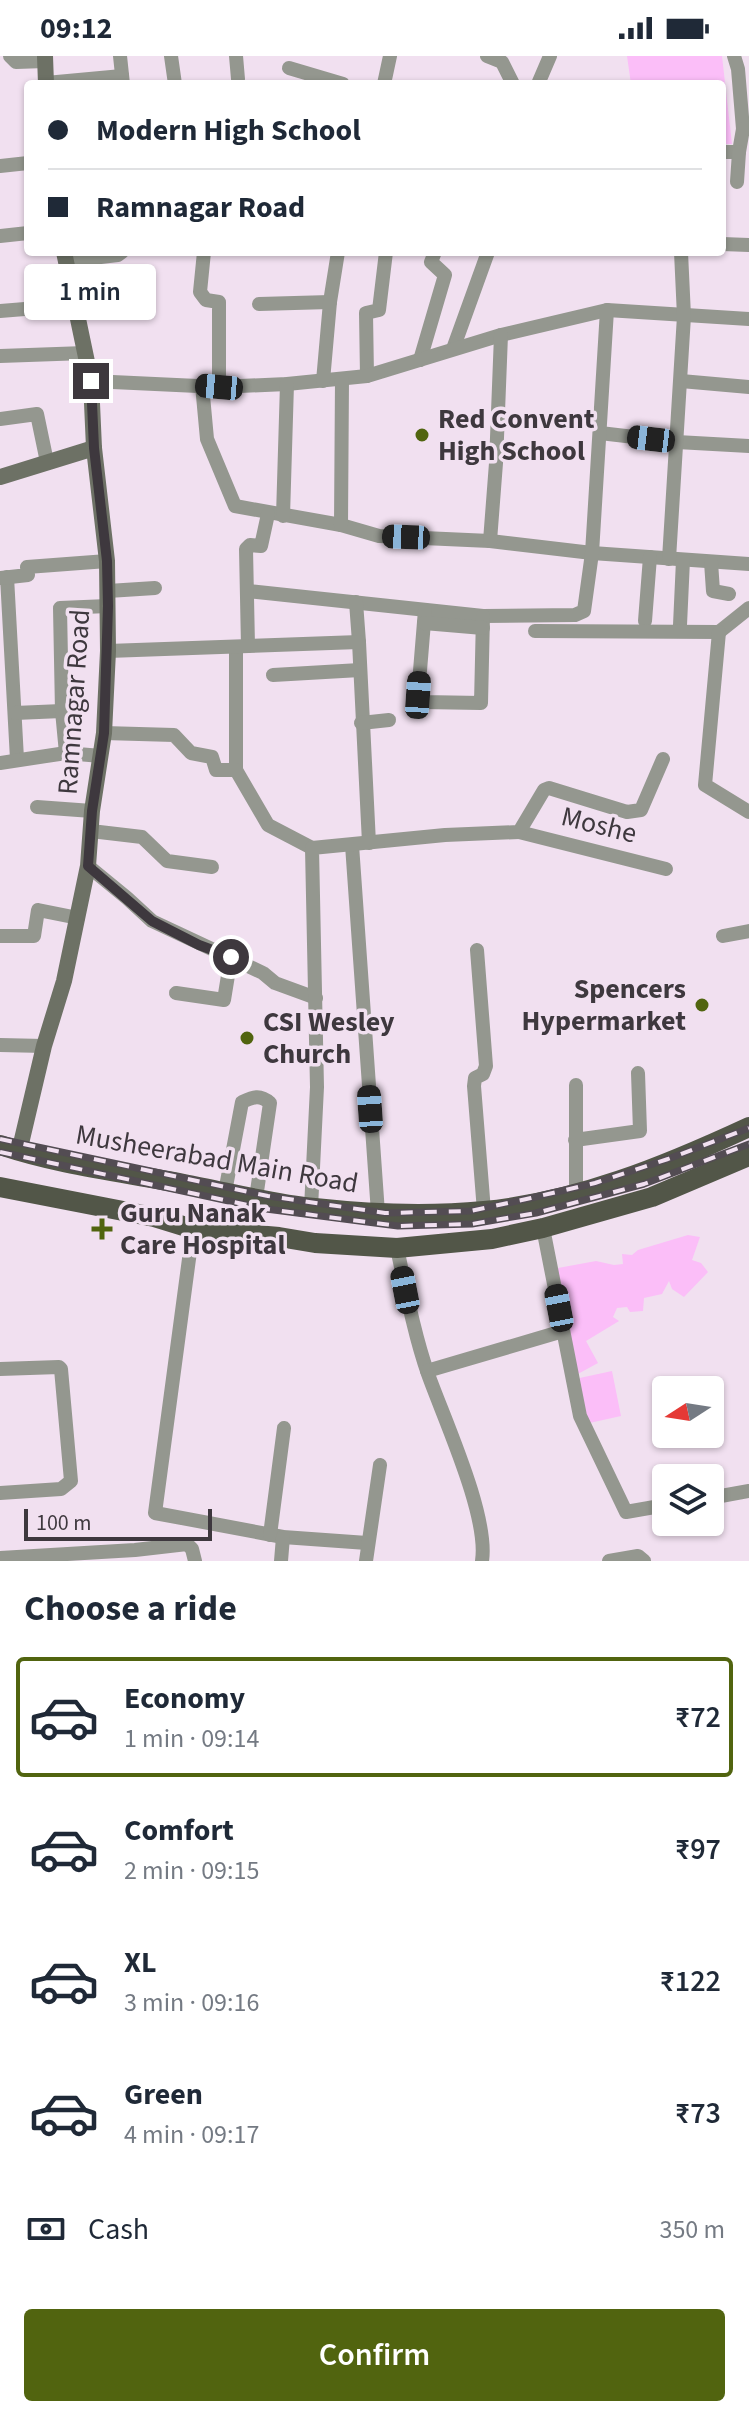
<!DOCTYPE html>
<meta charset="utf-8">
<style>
:root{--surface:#fff;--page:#f6f6f7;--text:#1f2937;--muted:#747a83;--line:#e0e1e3;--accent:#51640f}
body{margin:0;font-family:"Source Sans 3",sans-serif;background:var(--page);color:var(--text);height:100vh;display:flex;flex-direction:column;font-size:30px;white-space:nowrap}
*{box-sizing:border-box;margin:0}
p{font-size:26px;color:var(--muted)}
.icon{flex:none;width:44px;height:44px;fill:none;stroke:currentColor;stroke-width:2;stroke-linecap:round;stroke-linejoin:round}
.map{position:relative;height:1505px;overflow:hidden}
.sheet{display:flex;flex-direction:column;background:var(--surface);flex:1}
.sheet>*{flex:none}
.top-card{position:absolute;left:24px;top:24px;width:702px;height:176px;border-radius:8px;box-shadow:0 2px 6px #0004;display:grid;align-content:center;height:176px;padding:0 24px;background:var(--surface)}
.needle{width:52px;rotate:258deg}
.controls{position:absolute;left:652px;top:1320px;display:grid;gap:16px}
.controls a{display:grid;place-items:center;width:72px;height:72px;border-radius:8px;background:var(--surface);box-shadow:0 2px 6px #0004;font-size:40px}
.scale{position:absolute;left:24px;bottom:20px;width:188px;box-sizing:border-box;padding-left:8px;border:4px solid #3e383e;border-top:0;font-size:22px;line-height:28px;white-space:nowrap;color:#3e383e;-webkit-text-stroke:6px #f1e0f0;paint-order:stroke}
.end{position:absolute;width:36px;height:36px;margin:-18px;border:10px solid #3e383e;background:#fff;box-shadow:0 0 0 4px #fff}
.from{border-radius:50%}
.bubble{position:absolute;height:56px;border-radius:8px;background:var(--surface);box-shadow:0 2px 6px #0004;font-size:26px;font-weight:600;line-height:56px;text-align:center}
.car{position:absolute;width:24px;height:48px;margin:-24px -12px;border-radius:10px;box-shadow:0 0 6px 2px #0007;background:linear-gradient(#222 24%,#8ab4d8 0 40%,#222 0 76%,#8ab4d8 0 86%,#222 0)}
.top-card b{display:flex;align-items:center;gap:28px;height:76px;font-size:30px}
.top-card b+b{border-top:2px solid var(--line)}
.top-card i{width:20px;height:20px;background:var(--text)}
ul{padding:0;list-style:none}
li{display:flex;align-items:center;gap:24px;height:120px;margin:0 16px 12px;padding:0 8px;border:4px solid transparent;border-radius:8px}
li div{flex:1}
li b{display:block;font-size:30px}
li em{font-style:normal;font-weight:600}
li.on{border-color:var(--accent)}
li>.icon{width:72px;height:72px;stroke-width:1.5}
h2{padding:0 24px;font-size:36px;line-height:96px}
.pay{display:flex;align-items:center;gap:20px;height:88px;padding:0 24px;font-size:30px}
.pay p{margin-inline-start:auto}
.primary-button{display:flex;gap:16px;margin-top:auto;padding:16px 24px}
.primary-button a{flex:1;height:92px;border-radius:8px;background:var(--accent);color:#fff;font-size:32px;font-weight:600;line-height:92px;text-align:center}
.status{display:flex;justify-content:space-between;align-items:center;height:56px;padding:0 40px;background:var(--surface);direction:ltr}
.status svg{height:22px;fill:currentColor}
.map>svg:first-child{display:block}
.green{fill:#fbbef8}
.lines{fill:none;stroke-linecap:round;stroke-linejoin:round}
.street{stroke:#94978f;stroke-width:14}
.secondary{stroke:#6d7165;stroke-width:16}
.primary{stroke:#525648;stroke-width:20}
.rail-casing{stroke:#534c53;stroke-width:7}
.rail{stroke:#f1e0f0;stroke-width:4;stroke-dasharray:12;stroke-linecap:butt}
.route{stroke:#3e383e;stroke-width:10}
.poi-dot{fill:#51640f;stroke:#f1e0f0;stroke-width:3}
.labels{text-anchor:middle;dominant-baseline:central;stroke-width:7;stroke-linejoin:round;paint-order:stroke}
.poi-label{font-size:28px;font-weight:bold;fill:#3e383e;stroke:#f1e0f0;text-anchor:start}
.street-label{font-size:28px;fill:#3e383e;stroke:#f1e0f0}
</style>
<div class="status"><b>09:12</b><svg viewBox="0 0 49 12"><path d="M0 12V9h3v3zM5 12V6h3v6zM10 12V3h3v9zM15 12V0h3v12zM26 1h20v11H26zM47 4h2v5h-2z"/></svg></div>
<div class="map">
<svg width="749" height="1505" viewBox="0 0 749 1505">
<rect width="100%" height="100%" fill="#f1e0f0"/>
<g class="green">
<path d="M627 0H722L732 88H722V28H631Z"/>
<path d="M688 1179 700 1181 692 1204 701 1207 708 1216 684 1241 672 1233 669 1225 662 1238 644 1242 643 1255 630 1256 627 1251 617 1252 613 1261 619 1265 586 1285 598 1307 576 1319 556 1219 558 1212 596 1205 614 1209 623 1208 622 1198 632 1199 638 1194Z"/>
<path d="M612 1315 621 1360 585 1368 575 1323Z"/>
</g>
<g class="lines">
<g class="street">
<path d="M10 0 16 6 45 5"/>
<path d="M120 0 123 28"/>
<path d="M171 0 175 28"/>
<path d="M236 0 238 23"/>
<path d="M487 0 502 6 513 28"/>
<path d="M734 0 738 13 743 73"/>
<path d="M289 12 343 28"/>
<path d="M46 27 122 20"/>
<path d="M384 28 390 0"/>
<path d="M538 28 550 0"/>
<path d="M722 96H739L743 73H749"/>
<path d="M0 110 28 107"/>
<path d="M737 126 739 96"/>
<path d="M0 180 28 177"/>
<path d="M722 188 749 189"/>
<path d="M204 196 200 236 206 244 219 246V331"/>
<path d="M66 205 118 199 122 196"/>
<path d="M259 248 330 246"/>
<path d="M0 255 74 249"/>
<path d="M453 293 488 196"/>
<path d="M0 300 85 297"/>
<path d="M420 304 445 219 431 206 435 196"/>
<path d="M367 320 366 257 379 254 386 196"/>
<path d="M91 325 219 331 287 328 367 320 501 279 607 254 749 263"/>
<path d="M323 325 330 246 338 196"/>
<path d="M681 325 749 331"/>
<path d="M202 329 207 383 235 450 341 469 379 480 490 485 592 497 749 508"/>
<path d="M0 363 37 358 47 406"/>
<path d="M600 377 677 386 749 390"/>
<path d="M283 460 287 328"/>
<path d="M341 469 342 324"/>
<path d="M490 485 496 407 501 279"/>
<path d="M669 503 684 260 681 196"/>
<path d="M711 506 713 535 729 538"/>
<path d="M7 521 17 703"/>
<path d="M1 522 28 519 27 511 107 505"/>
<path d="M108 535 155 532"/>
<path d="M248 535 483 560 575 559 584 555 592 497 607 254"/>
<path d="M356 546 359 586"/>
<path d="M425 554 418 639 423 646 481 647 483 560"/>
<path d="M645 565 650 501"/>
<path d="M424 567 483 572"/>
<path d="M680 569 683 504"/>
<path d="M535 575 719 576 749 552"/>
<path d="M719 576 705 729 749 756"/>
<path d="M248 590 246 493 250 489 261 490 268 458"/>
<path d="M236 591V714"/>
<path d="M108 595 359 586 369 787"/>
<path d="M273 619 360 614"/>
<path d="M15 657 62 655"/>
<path d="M361 667 389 664"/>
<path d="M104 677 174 679 191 697 212 701 216 714H236L268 769 312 792"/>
<path d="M66 697 62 655 60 552 108 550"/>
<path d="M0 707 66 697 101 700"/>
<path d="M37 751 92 755"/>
<path d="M91 775 142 781 167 805 212 811"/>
<path d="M519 776 666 813"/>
<path d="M352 789 378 1157"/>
<path d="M88 810 127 842 152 865 263 917 275 927 316 942"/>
<path d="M0 880H34L38 854 78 862"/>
<path d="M723 880 749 875"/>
<path d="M477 894 486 1010 483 1018 475 1022 474 1030 484 1155"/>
<path d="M176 937 224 944 231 901"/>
<path d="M0 989 44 990"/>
<path d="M575 1084 640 1075 638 1017"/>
<path d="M225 1136 242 1046C253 1041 260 1038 270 1047L256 1142"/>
<path d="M576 1137V1029"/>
<path d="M311 1152 317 1031 312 792 445 779 519 776 544 734 549 732 627 756 641 754 663 703"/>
<path d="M543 1172 580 1360 626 1456 666 1449"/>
<path d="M193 1173 155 1457 283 1481 367 1487"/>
<path d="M397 1192C406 1234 414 1278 428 1318 444 1363 489 1460 482 1505"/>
<path d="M0 1313 59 1311 61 1313 71 1425 61 1433 0 1437"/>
<path d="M427 1315 563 1275"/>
<path d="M710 1442 749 1435"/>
<path d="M270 1479 284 1372"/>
<path d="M0 1502 135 1494 187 1488 192 1493 195 1505"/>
<path d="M281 1505 283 1481"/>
<path d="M366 1505 380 1409"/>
<path d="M609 1505 638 1500 644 1505"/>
</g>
<g class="secondary">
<path d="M45 0 46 28"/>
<path d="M0 421 94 392"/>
<path d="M19 1096 44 990 64 925 88 810 92 755 104 677 108 595 107 505 94 392 91 325 64 196"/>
</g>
<g class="primary">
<path d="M0 1089C59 1109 122 1116 184 1128 227 1136 271 1148 315 1152 370 1158 429 1160 484 1155 577 1146 665 1110 749 1071"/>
<path d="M0 1131 154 1161 193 1173 279 1181 315 1187 397 1192 492 1183 543 1172 652 1141 749 1100"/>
</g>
<g class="rail-casing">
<g id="rail">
<path d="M0 1083 268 1140 385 1157 470 1155 531 1142 595 1127 668 1103 749 1072"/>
<path d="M0 1096 266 1153 398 1170 472 1168 536 1157 644 1128 749 1088"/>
</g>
</g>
<use href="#rail" class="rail"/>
</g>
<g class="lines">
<path class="route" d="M91 325 94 392 107 505 108 550 104 677 92 755 88 810 152 865 199 889 231 901"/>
</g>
<g class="poi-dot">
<circle cx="422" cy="379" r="8"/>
<circle cx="702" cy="949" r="8"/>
<circle cx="247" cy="982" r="8"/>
<path d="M98 1161h8v8h8v8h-8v8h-8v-8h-8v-8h8z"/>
</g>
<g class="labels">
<g class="poi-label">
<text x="438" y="363">Red Convent<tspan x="438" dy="32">High School</tspan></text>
<text x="686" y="933" text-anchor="end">Spencers<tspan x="686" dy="32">Hypermarket</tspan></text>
<text x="263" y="966">CSI Wesley<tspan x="263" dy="32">Church</tspan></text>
<text x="120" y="1157">Guru Nanak<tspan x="120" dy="32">Care Hospital</tspan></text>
</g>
<g class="street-label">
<text transform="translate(74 646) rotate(-86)">Ramnagar Road</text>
<text transform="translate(599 769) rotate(14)">Moshe</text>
<text transform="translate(217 1103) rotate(10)">Musheerabad Main Road</text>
</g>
</g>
</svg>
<div class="controls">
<a><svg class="needle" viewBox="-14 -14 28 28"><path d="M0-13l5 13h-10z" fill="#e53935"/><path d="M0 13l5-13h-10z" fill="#747a83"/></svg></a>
<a><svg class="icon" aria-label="layers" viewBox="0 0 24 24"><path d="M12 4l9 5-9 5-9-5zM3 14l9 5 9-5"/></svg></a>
</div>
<div class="scale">100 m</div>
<i class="end from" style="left:231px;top:901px"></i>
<i class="end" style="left:91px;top:325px"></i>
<div class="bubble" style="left:24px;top:208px;width:132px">1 min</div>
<i class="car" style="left:219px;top:331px;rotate:275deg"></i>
<i class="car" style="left:651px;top:383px;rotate:277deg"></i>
<i class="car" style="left:406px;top:481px;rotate:272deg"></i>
<i class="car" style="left:418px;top:639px;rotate:4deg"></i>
<i class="car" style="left:370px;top:1053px;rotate:356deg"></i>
<i class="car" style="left:405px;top:1234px;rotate:349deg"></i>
<i class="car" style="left:559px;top:1252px;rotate:349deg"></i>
<div class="top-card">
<b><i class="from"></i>Modern High School</b>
<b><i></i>Ramnagar Road</b>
</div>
</div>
<section class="sheet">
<h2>Choose a ride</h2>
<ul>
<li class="on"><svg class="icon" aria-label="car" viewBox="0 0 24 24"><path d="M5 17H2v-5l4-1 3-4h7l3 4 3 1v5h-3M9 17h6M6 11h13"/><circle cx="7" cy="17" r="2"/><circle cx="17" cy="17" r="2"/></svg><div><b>Economy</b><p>1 min · 09:14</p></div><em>₹72</em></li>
<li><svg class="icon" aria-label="car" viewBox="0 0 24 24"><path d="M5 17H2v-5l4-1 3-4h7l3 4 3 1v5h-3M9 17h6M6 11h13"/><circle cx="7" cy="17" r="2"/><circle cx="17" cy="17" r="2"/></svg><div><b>Comfort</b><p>2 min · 09:15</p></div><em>₹97</em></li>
<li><svg class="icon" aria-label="car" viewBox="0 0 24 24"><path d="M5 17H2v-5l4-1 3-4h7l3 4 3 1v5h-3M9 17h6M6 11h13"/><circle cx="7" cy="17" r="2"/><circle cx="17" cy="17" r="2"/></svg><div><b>XL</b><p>3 min · 09:16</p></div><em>₹122</em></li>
<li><svg class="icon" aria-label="car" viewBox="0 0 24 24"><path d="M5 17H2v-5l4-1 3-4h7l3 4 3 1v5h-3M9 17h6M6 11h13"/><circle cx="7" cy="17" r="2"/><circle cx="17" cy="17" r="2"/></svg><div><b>Green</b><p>4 min · 09:17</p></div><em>₹73</em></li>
</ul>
<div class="pay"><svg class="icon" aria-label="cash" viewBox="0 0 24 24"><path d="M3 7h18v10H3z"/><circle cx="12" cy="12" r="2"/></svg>Cash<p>350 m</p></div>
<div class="primary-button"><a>Confirm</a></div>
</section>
